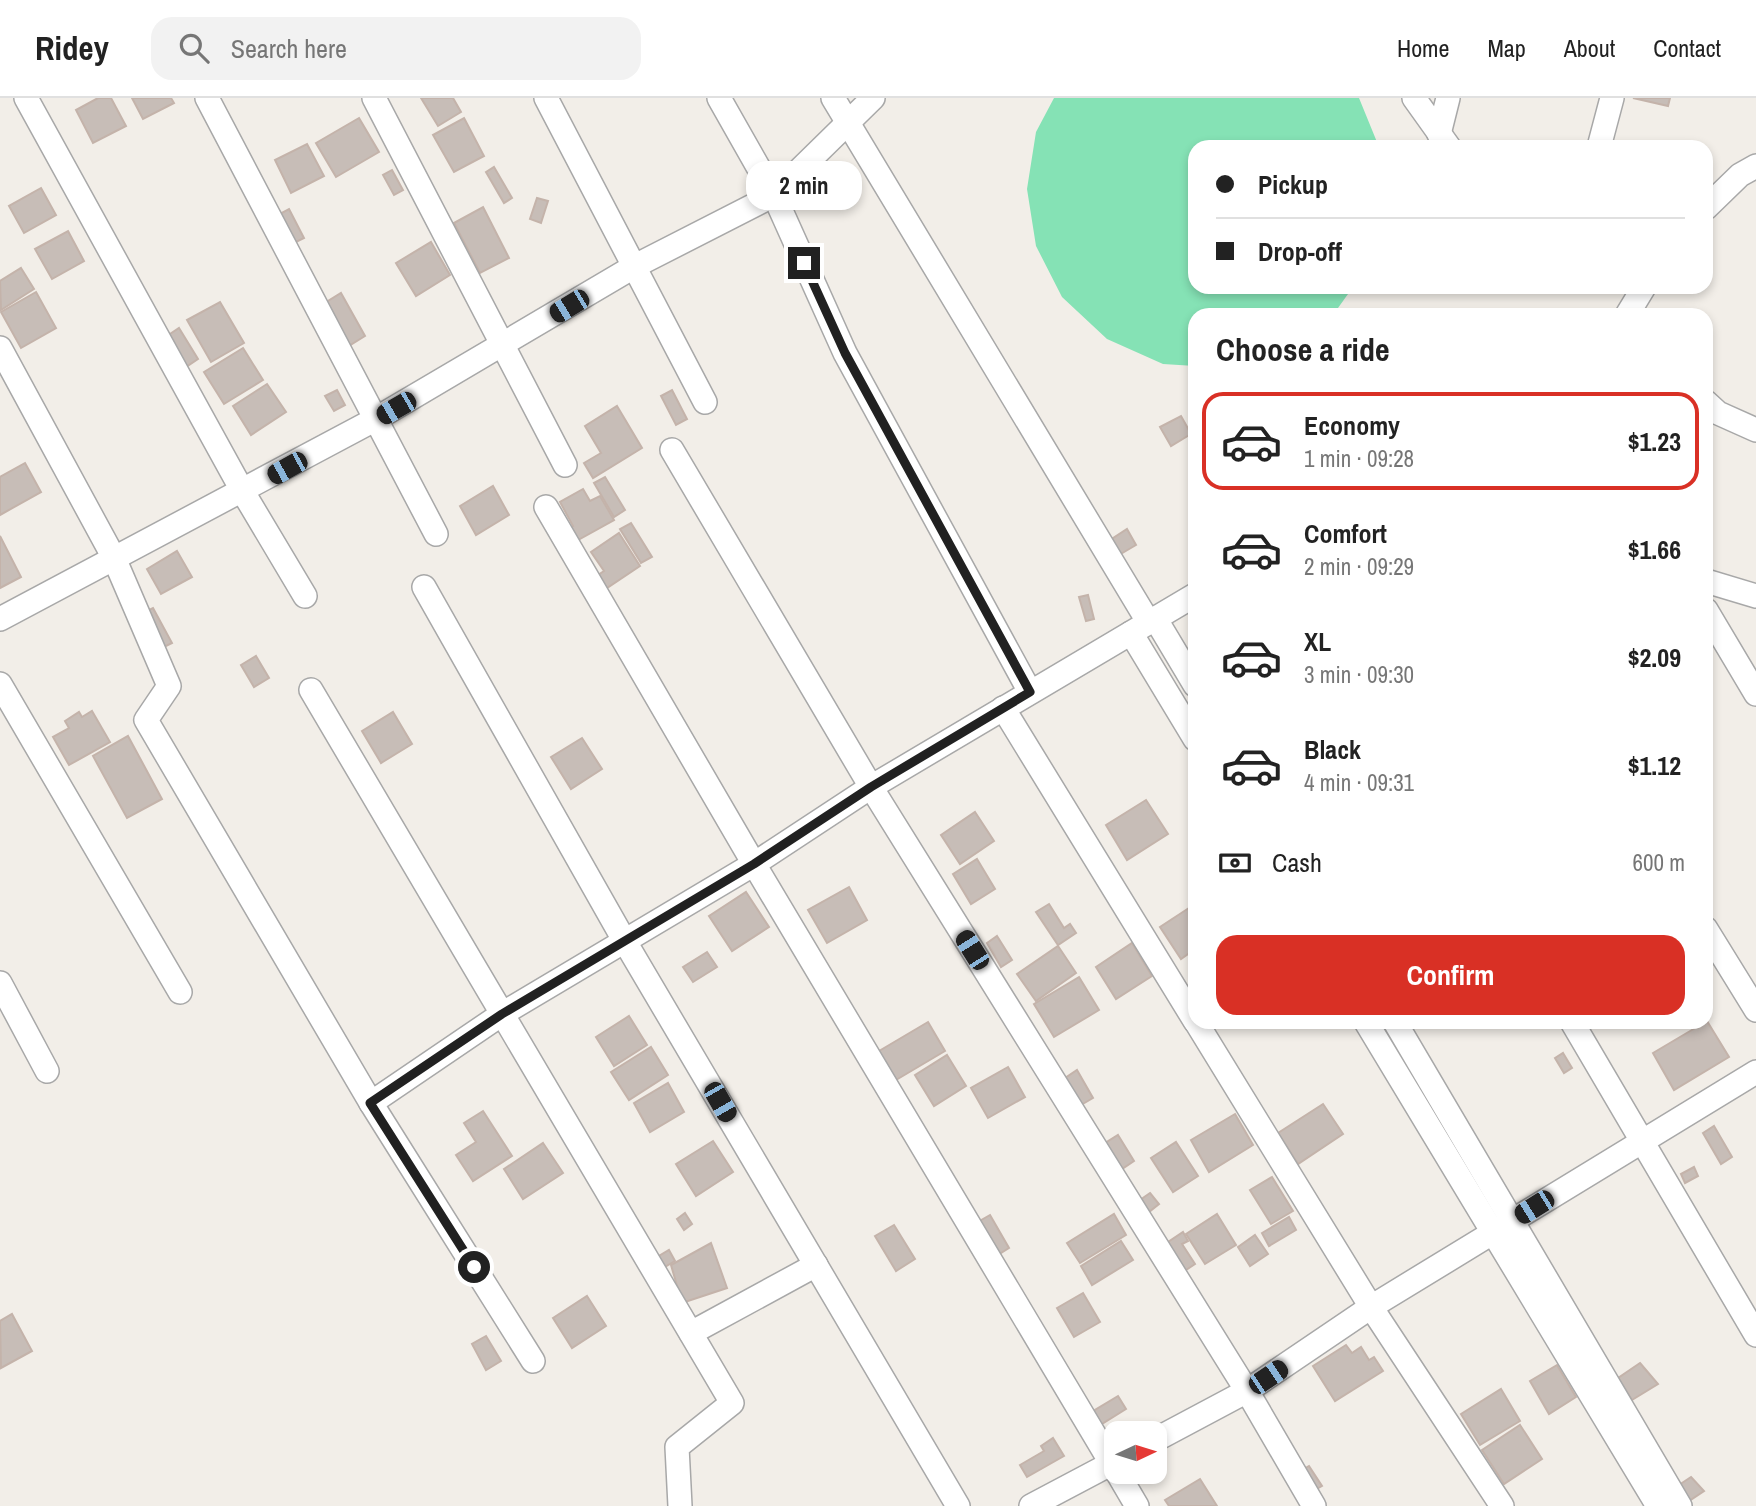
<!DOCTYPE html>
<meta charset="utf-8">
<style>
:root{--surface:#fff;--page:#f2f2f2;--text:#222;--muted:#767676;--line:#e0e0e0;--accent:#d93025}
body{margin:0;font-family:"Archivo Narrow",sans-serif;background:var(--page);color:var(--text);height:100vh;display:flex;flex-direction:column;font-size:26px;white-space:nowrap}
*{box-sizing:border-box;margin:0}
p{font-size:23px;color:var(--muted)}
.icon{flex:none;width:38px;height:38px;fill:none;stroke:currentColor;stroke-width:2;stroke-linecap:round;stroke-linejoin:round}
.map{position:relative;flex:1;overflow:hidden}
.panel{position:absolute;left:1188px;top:210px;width:525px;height:721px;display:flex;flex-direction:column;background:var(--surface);border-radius:21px;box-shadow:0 4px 10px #0003}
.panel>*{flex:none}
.banner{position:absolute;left:1188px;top:42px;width:525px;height:154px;border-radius:21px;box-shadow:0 4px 10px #0003;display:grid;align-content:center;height:154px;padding:0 28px;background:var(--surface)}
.needle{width:46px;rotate:86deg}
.tools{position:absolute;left:1104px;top:1323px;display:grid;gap:14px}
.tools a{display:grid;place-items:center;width:63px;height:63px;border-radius:14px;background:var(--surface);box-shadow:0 4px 10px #0003;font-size:35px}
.end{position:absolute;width:32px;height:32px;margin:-16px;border:9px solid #212121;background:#fff;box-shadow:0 0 0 4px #fff}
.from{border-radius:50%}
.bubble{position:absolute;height:49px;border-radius:21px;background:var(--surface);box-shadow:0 4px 10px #0003;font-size:23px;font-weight:700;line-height:49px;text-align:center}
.car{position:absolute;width:21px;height:42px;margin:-21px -10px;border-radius:9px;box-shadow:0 0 5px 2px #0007;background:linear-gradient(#222 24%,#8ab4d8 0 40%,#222 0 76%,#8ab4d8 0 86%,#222 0)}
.banner b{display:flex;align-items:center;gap:24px;height:66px;font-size:26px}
.banner b+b{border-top:2px solid var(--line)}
.banner i{width:18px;height:18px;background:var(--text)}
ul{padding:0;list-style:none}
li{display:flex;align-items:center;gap:21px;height:98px;margin:0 14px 10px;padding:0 14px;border:4px solid transparent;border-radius:21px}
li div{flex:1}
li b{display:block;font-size:26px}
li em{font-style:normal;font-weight:700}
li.current{border-color:var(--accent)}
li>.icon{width:63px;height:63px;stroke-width:1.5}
h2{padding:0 28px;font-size:32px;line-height:84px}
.pay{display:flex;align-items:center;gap:18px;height:77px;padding:0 28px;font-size:26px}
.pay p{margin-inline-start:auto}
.cta{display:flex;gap:14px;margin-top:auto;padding:14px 28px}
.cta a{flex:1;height:80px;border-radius:21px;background:var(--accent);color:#fff;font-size:28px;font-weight:700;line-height:80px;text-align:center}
header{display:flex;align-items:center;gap:42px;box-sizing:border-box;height:98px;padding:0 35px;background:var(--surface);border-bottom:2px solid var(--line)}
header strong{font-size:33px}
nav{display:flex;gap:38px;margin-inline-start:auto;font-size:24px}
.search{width:490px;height:63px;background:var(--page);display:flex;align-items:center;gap:18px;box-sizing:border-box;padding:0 24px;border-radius:21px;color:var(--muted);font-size:26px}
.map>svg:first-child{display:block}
.pitch{fill:#85e2b5}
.building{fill:#c7bdb7;stroke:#c4b3aa;stroke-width:2}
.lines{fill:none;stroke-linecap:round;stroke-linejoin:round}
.minor-casing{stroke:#a8a8a8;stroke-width:26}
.minor{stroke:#fff;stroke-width:23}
.route{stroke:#212121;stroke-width:9}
</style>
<header>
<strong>Ridey</strong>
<div class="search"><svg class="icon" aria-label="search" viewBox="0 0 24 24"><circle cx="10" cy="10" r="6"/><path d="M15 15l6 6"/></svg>Search here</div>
<nav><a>Home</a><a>Map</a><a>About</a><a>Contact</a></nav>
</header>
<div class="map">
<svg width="1756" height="1408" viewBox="0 0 1756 1408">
<rect width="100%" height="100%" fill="#f2eee8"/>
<path class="pitch" d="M1054 0H1359L1379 49H1195V189H1353L1333 217H1195V268L1163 266 1107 241 1062 199 1036 148 1027 91 1036 34Z"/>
<g class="building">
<path d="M98 0H111L126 28 93 45 76 12Z"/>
<path d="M132 0H171L174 5 143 21Z"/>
<path d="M421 0H453L461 14 438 28Z"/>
<path d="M1633 0H1670L1668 8Z"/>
<path d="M359 20 379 54 336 79 316 45Z"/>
<path d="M464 20 484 58 454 74 433 37Z"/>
<path d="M307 46 324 78 291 95 275 62Z"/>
<path d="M494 69 512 100 504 105 486 74Z"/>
<path d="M392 72 403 92 394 97 383 77Z"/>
<path d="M41 90 56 117 24 135 9 108Z"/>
<path d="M537 100 548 103 541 125 530 121Z"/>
<path d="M483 109 509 160 480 175 454 125Z"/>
<path d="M289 111 304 140 294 145 278 117Z"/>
<path d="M68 133 84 163 52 181 35 151Z"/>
<path d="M431 144 450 177 416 198 396 165Z"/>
<path d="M21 170 34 191 1 212 0 183Z"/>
<path d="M36 194 56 230 21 250 1 214Z"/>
<path d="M341 195 365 238 347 249 323 206Z"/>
<path d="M220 204 244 245 211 264 187 222Z"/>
<path d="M179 230 198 261 186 269 167 238Z"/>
<path d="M243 250 263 282 224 306 204 274Z"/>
<path d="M267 286 286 314 251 337 233 308Z"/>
<path d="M337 292 345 307 334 313 325 298Z"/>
<path d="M672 292 687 321 676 327 661 298Z"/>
<path d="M617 308 642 350 593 380 584 365 601 355 585 328Z"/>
<path d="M1181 318 1191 336 1171 348 1160 329Z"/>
<path d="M25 365 41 394 0 417V379Z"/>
<path d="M605 379 625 412 614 419 594 385Z"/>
<path d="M493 388 509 417 476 437 460 408Z"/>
<path d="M583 391 590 403 600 398 614 422 571 446 564 433 573 428 560 404Z"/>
<path d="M631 425 652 459 641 465 620 431Z"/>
<path d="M1127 431 1136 447 1119 457 1110 442Z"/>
<path d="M619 435 640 468 601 494 592 481 604 473 591 454Z"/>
<path d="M0 438 21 479 0 490Z"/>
<path d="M177 453 192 479 161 496 147 471Z"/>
<path d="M1088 497 1094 521 1086 523 1079 499Z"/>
<path d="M153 510 172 545 160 551 141 516Z"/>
<path d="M256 558 269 580 254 589 241 567Z"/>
<path d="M92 613 110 644 69 667 53 639 69 630 65 623 79 614 82 619Z"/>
<path d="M393 614 412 646 381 665 362 633Z"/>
<path d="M128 638 162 701 127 720 93 658Z"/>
<path d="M582 640 602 671 571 691 551 659Z"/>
<path d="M1146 702 1168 736 1127 762 1106 727Z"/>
<path d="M975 714 994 743 960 766 941 737Z"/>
<path d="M977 761 995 791 971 806 953 776Z"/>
<path d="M849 789 867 822 827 845 808 812Z"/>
<path d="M746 794 769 829 732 853 709 818Z"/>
<path d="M1049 806 1064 830 1070 826 1076 835 1058 847 1036 814Z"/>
<path d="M1195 806V851L1181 861 1160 829Z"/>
<path d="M997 838 1012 862 1001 869 987 845Z"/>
<path d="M1132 845 1152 878 1116 901 1096 869Z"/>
<path d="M1058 848 1076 875 1036 903 1017 876Z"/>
<path d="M707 854 717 869 693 884 683 869Z"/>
<path d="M1079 879 1099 912 1054 939 1034 906Z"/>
<path d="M629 918 647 947 614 968 596 939Z"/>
<path d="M1707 923 1729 959 1674 992 1653 955Z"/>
<path d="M928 924 945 953 896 982 879 953Z"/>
<path d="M651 949 668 977 629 1002 611 974Z"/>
<path d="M1563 955 1572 970 1564 975 1555 960Z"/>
<path d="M947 957 966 988 934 1008 915 977Z"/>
<path d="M1008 969 1025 999 988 1020 971 990Z"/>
<path d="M1077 972 1093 1000 1081 1007 1065 980Z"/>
<path d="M668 985 684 1014 650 1034 634 1005Z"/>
<path d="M1323 1006 1343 1036 1298 1066 1278 1035Z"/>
<path d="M483 1013 512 1058 473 1083 456 1057 476 1044 464 1025Z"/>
<path d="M1235 1016 1253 1047 1209 1074 1191 1042Z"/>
<path d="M1714 1028 1732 1059 1721 1066 1703 1035Z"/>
<path d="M1118 1037 1134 1063 1122 1071 1105 1045Z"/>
<path d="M713 1043 733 1074 696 1098 676 1066Z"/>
<path d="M1176 1044 1198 1078 1173 1094 1151 1060Z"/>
<path d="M543 1045 563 1075 523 1101 504 1071Z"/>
<path d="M1694 1069 1698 1078 1685 1085 1681 1076Z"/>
<path d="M1272 1079 1293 1113 1271 1126 1250 1092Z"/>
<path d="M1150 1095 1159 1106 1149 1114 1140 1102Z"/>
<path d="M685 1115 692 1126 684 1132 677 1121Z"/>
<path d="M1114 1116 1126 1137 1080 1165 1067 1145Z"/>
<path d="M1217 1116 1236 1147 1205 1166 1186 1136Z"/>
<path d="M990 1117 1009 1150 996 1158 976 1125Z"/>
<path d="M1289 1119 1296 1132 1269 1148 1262 1135Z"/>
<path d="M894 1127 915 1161 896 1173 875 1138Z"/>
<path d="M1183 1134 1188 1143 1182 1146 1195 1166 1183 1174 1165 1146Z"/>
<path d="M1255 1137 1268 1156 1250 1168 1238 1149Z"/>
<path d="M1121 1143 1133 1162 1092 1187 1081 1168Z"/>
<path d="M711 1145 727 1190 682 1205 671 1167Z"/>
<path d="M669 1152 675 1163 663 1170 657 1159Z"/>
<path d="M1083 1195 1100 1224 1074 1239 1057 1210Z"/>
<path d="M587 1198 606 1228 572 1250 553 1220Z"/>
<path d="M12 1216 32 1253 1 1270 0 1223Z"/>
<path d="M486 1238 501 1263 486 1272 472 1246Z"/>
<path d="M1346 1247 1352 1255 1361 1249 1369 1262 1374 1259 1383 1273 1335 1303 1313 1268Z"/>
<path d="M1640 1265 1658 1286 1632 1302 1618 1280Z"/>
<path d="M1557 1267 1576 1299 1549 1316 1530 1283Z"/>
<path d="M1501 1291 1520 1323 1480 1347 1461 1316Z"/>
<path d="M1118 1298 1126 1311 1097 1329 1090 1315Z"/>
<path d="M1520 1327 1542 1361 1504 1386 1482 1352Z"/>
<path d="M1053 1340 1064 1358 1027 1379 1020 1367 1044 1353 1041 1348Z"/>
<path d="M1309 1368 1322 1388 1313 1393 1300 1373Z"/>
<path d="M1691 1379 1704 1393 1689 1403 1679 1387Z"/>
<path d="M1200 1381 1217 1408H1169L1165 1402Z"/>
</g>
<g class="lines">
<g class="minor-casing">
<g id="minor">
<path d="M26 0 243 394 305 498"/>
<path d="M207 0 436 436"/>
<path d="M374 0 565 367"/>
<path d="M546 0 705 304"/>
<path d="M719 0 774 97 845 255 1030 594"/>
<path d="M833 0 1149 525"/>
<path d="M1414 0 1449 49"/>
<path d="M1439 36 1448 0"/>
<path d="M1599 49 1612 0"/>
<path d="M1706 110 1740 77 1756 68"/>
<path d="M1627 217 1644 189"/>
<path d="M0 250 114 460 169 588 146 622 371 1005 533 1263"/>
<path d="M1706 304 1718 315 1756 332"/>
<path d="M672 352 871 689 1247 1293 1314 1408"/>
<path d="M546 409 754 766 1116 1373"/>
<path d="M1706 483 1756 498"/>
<path d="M424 489 624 842 958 1408"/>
<path d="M1706 512 1756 596"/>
<path d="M1155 520 1195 587"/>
<path d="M0 521 374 322 635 168 774 97 873 0"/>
<path d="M1131 535 1195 641"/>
<path d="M0 586 180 894"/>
<path d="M311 592 732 1305 677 1349 680 1408"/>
<path d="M1003 610 1195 923"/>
<path d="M1706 831 1756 912"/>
<path d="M0 885 47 973"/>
<path d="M1196 924 1371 1209 1502 1408"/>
<path d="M1366 924 1658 1408"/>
<path d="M1395 924 1680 1408"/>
<path d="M1572 924 1756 1237"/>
<path d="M371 1005 502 916 754 766 871 689 1195 497"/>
<path d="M691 1235 816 1167"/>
<path d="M1155 1342 1247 1293 1371 1209 1756 974"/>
<path d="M1117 1374 1137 1408"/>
<path d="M1031 1408 1116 1363"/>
</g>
</g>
<use href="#minor" class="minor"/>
</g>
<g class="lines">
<path class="route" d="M474 1169 370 1005 502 916 754 766 871 689 1030 594 845 255 804 165"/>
</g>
</svg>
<div class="tools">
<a><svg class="needle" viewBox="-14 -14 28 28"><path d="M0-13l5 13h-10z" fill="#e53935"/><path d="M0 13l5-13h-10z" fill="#767676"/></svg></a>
</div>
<i class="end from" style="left:474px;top:1169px"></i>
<i class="end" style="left:804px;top:165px"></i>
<div class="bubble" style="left:746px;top:63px;width:116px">2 min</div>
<i class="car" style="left:569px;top:208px;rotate:239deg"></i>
<i class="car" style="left:396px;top:310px;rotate:240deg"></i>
<i class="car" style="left:287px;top:370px;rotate:241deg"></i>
<i class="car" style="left:972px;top:852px;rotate:328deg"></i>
<i class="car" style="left:720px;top:1004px;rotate:150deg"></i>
<i class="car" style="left:1534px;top:1109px;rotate:238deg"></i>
<i class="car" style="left:1268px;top:1279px;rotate:56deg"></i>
<div class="banner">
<b><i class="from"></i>Pickup</b>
<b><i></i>Drop-off</b>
</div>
<section class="panel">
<h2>Choose a ride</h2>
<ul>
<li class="current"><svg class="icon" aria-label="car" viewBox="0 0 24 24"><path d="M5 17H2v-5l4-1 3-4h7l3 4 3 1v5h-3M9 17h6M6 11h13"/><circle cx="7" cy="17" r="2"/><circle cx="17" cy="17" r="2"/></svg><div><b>Economy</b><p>1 min · 09:28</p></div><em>$1.23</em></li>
<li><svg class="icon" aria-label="car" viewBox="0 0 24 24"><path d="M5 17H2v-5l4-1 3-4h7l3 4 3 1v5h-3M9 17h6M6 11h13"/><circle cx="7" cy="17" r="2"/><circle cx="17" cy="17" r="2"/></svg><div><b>Comfort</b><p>2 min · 09:29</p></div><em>$1.66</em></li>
<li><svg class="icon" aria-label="car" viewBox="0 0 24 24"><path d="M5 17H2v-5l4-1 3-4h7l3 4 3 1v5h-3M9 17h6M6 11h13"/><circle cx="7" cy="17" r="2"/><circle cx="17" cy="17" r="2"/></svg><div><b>XL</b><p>3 min · 09:30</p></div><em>$2.09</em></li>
<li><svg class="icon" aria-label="car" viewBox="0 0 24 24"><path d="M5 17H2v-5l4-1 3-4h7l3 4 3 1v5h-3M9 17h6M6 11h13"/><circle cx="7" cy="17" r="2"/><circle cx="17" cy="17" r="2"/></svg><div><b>Black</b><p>4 min · 09:31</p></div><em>$1.12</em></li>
</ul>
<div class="pay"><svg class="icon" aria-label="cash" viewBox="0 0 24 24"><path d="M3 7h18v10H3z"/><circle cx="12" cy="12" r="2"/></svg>Cash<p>600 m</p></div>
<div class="cta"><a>Confirm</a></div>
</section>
</div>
